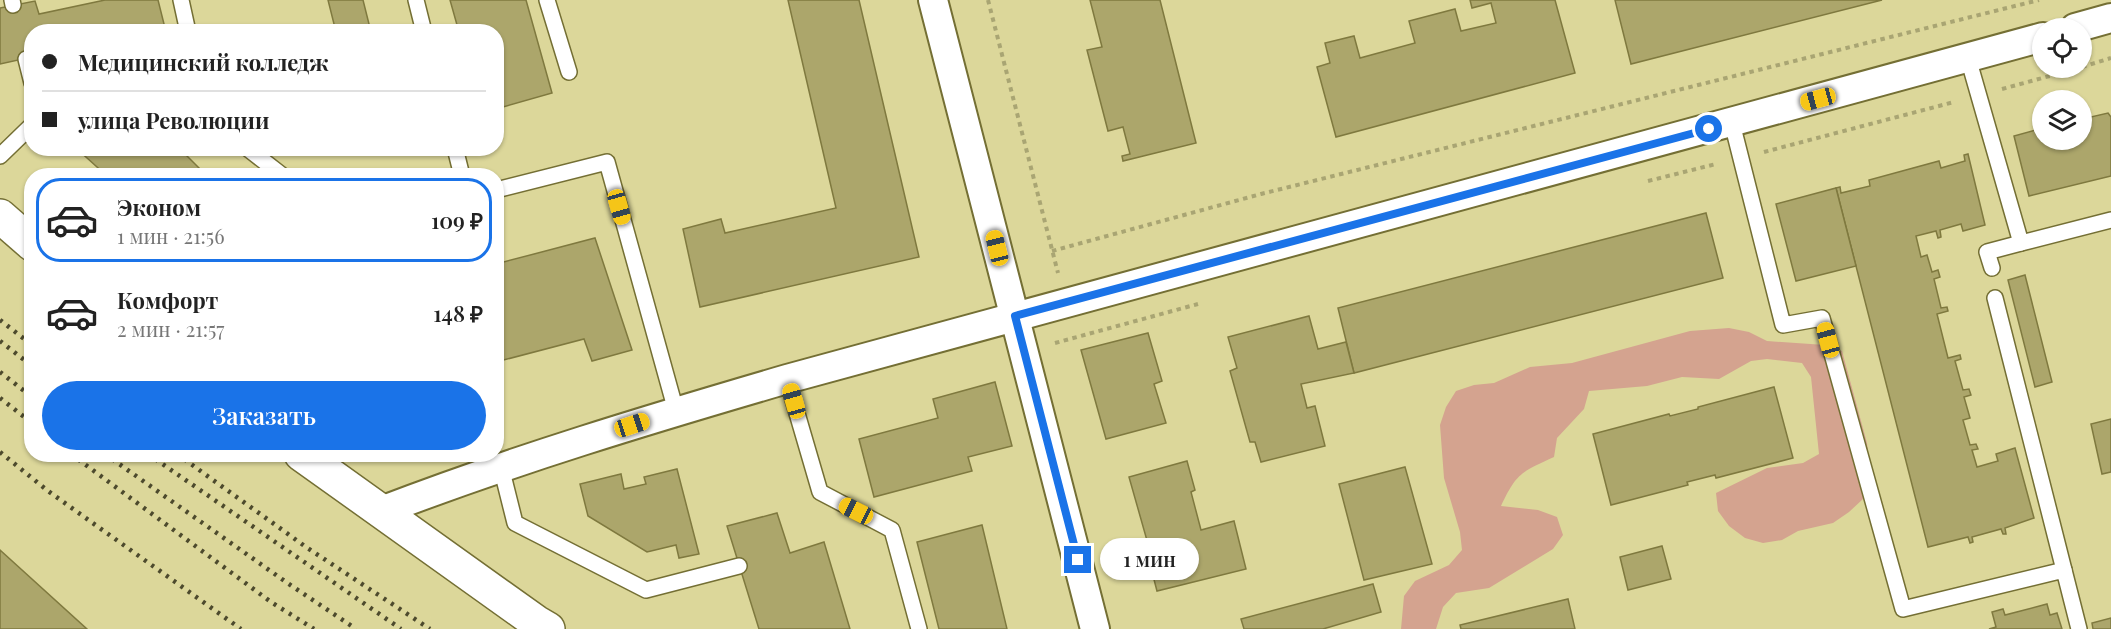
<!DOCTYPE html>
<html lang="ru">
<meta charset="utf-8">
<style>
:root{--surface:#fff;--page:#f6f6f6;--text:#222;--muted:#767676;--line:#e0e0e0;--accent:#1a73e8}
body{margin:0;font-family:"Playfair Display",serif;background:var(--page);color:var(--text);height:100vh;display:flex;flex-direction:column;font-size:22px;white-space:nowrap}
*{box-sizing:border-box;margin:0}
p{font-size:20px;color:var(--muted)}
.icon{flex:none;width:33px;height:33px;fill:none;stroke:currentColor;stroke-width:2;stroke-linecap:round;stroke-linejoin:round}
.map{position:relative;flex:1;overflow:hidden}
.sheet{position:absolute;left:24px;top:168px;width:480px;height:294px;display:flex;flex-direction:column;background:var(--surface);border-radius:24px;box-shadow:0 2px 4px #0004}
.sheet>*{flex:none}
.top-card{position:absolute;left:24px;top:24px;width:480px;height:132px;border-radius:24px;box-shadow:0 2px 4px #0004;display:grid;align-content:center;height:132px;padding:0 18px;background:var(--surface)}
.controls{position:absolute;left:2032px;top:18px;display:grid;gap:12px}
.controls a{display:grid;place-items:center;width:60px;height:60px;border-radius:50%;background:var(--surface);box-shadow:0 2px 4px #0004;font-size:30px}
.end{position:absolute;width:27px;height:27px;margin:-14px;border:8px solid #1a73e8;background:#fff;box-shadow:0 0 0 3px #fff}
.from{border-radius:50%}
.bubble{position:absolute;height:42px;border-radius:21px;background:var(--surface);box-shadow:0 2px 4px #0004;font-size:20px;font-weight:600;line-height:42px;text-align:center}
.car{position:absolute;width:18px;height:36px;margin:-18px -9px;border-radius:8px;box-shadow:0 0 4px 2px #0007;background:linear-gradient(#f5c518 24%,#345 0 40%,#f5c518 0 76%,#345 0 86%,#f5c518 0)}
.top-card b{display:flex;align-items:center;gap:21px;height:57px;font-size:22px}
.top-card b+b{border-top:2px solid var(--line)}
.top-card i{width:15px;height:15px;background:var(--text)}
ul{padding:10px 0 0;list-style:none}
li{display:flex;align-items:center;gap:18px;height:84px;margin:0 12px 9px;padding:0 6px;border:3px solid transparent;border-radius:24px}
li div{flex:1}
li b{display:block;font-size:22px}
li em{font-style:normal;font-weight:600}
li.current{border-color:var(--accent)}
li>.icon{width:54px;height:54px;stroke-width:1.5}
.action{display:flex;gap:12px;margin-top:auto;padding:12px 18px}
.action a{flex:1;height:69px;border-radius:36px;background:var(--accent);color:#fff;font-size:24px;font-weight:600;line-height:69px;text-align:center}
.map>svg:first-child{display:block}
.green{fill:#d4a38f}
.building{fill:#aca66b;stroke:#7f793f;stroke-width:1.5}
.lines{fill:none;stroke-linecap:round;stroke-linejoin:round}
.service-casing{stroke:#746f34;stroke-width:18}
.minor-casing{stroke:#746f34;stroke-width:32}
.tertiary-casing{stroke:#746f34;stroke-width:36}
.path{stroke:#a9a573;stroke-width:4;stroke-dasharray:4.5 4.5;stroke-linecap:butt}
.service{stroke:#fff;stroke-width:15}
.minor{stroke:#fff;stroke-width:28}
.tertiary{stroke:#fff;stroke-width:33}
.rail{stroke:#4d4a2d;stroke-width:4.5;stroke-dasharray:3 6;stroke-linecap:butt}
.route{stroke:#1a73e8;stroke-width:8}
</style>
<div class="map">
<svg width="2111" height="629" viewBox="0 0 2111 629">
<rect width="100%" height="100%" fill="#dcd79a"/>
<path class="green" d="M1729 328 1749 332 1767 341 1825 345 1842 351 1867 443 1871 482 1863 499 1849 512 1833 523 1798 531 1782 540 1763 543 1745 538 1729 526 1718 511 1716 493 1767 468 1803 463 1819 454 1811 377 1802 363 1767 359 1751 361 1719 379 1682 377 1647 386 1589 391 1584 409 1557 438 1554 457C1522 472 1517 472 1501 506L1538 510 1557 517 1563 535 1553 549 1489 588 1456 593 1443 607 1436 629H1401L1404 596 1415 581 1449 565 1462 550 1460 532 1444 478 1440 425 1446 407 1456 391 1474 385 1494 383 1530 367 1572 363 1690 331Z"/>
<g class="building">
<path d="M105 0H158L166 32H32V57L0 64V8L35 1 39 14Z"/>
<path d="M328 0H363L371 32H336Z"/>
<path d="M450 0H526L552 93 496 109V32H459Z"/>
<path d="M788 0H859L919 257 700 307 683 229 721 219 725 233 836 208Z"/>
<path d="M1090 0H1160L1196 143 1123 161 1122 156 1130 154 1123 127 1108 131 1087 50 1102 47Z"/>
<path d="M1470 0H1555L1575 73 1336 137 1317 67 1330 63 1325 43 1354 36 1360 58 1415 43 1409 21 1455 9 1461 31 1496 23 1491 3 1472 8Z"/>
<path d="M1615 0H1882L1631 64Z"/>
<path d="M2108 113 2111 117V176L2029 196 2014 136 2043 128V140H2082V119Z"/>
<path d="M76 148H179L207 176H107Z"/>
<path d="M1968 154 1985 225 1963 231 1961 224 1940 230 1941 237 1938 238 1936 231 1916 236 1921 257 1927 255 1932 272 1938 270 1940 277 1934 279 1941 308 1947 307 1948 311 1937 314 1948 358 1960 355 1961 359 1955 361 1963 390 1969 389 1971 395 1964 397 1970 418 1963 420 1970 445 1976 444 1978 449 1972 450 1977 467 1998 461 1996 454 2015 448 2034 518 2005 528 2006 534H2003L2001 529 1972 537 1973 542 1970 543 1968 537 1928 547 1836 188 1840 187 1841 193 1870 186 1869 180 1939 161 1941 168 1965 161 1964 155Z"/>
<path d="M1836 188 1856 266 1796 281 1776 204Z"/>
<path d="M1706 213 1723 278 1354 373 1338 308Z"/>
<path d="M595 238 632 350 592 361 584 339 496 362V264Z"/>
<path d="M2025 275 2052 382 2035 387 2008 280Z"/>
<path d="M1309 316 1318 349 1346 342 1354 373 1301 384 1307 408 1315 406 1325 446 1261 462 1255 442H1250L1230 371 1237 368 1228 337Z"/>
<path d="M1148 333 1162 381 1154 384 1166 423 1106 439 1081 350Z"/>
<path d="M995 382 1012 446 968 457 972 471 874 497 859 439 938 418 933 399Z"/>
<path d="M1774 387 1793 458 1716 478 1715 475 1687 482 1688 485 1611 505 1593 434 1669 414 1670 416 1698 409V407Z"/>
<path d="M2111 419V472L2102 474 2091 424Z"/>
<path d="M1187 461 1195 490 1191 492 1201 530 1234 521 1246 569 1157 591 1145 545 1148 544 1129 477Z"/>
<path d="M1405 467 1432 564 1364 580 1339 484Z"/>
<path d="M677 469 699 554 679 558 676 545 647 552 588 516 580 484 621 474 624 489 646 484 644 477Z"/>
<path d="M777 513 790 553 824 542 850 629H759L727 526Z"/>
<path d="M982 525 1007 629H939L917 542Z"/>
<path d="M1662 546 1671 579 1628 590 1620 557Z"/>
<path d="M0 550 87 629H0Z"/>
<path d="M1373 584 1381 612 1323 629H1244L1241 619Z"/>
<path d="M1568 599 1575 629H1461L1460 625Z"/>
<path d="M2047 604 2050 615 2057 613 2062 629H1989L1996 627 1992 612 2003 609 2005 615Z"/>
<path d="M2111 618V629H2093L2092 623Z"/>
</g>
<g class="lines">
<g class="service-casing">
<g id="service">
<path d="M12 0 13 5"/>
<path d="M181 0 188 32"/>
<path d="M416 0 424 32"/>
<path d="M547 0 569 72"/>
<path d="M1968 58 2021 243 2111 220"/>
<path d="M26 59 32 83"/>
<path d="M1732 123 1783 325 1822 318 1903 609 2064 570 2079 629"/>
<path d="M247 148 283 176"/>
<path d="M455 148 462 176"/>
<path d="M0 156 32 125"/>
<path d="M496 190 607 162 676 411"/>
<path d="M1992 268 1987 252 2021 243"/>
<path d="M1995 298 2064 570"/>
<path d="M787 379 820 492 892 530 919 629"/>
<path d="M501 467 515 523 646 590 739 566"/>
</g>
</g>
<g class="minor-casing">
<g id="minor">
<path d="M933 0 1095 629"/>
<path d="M2075 28 2111 18"/>
<path d="M381 511C514 460 650 419 787 379L2043 37"/>
</g>
</g>
<g class="tertiary-casing">
<g id="tertiary">
<path d="M0 216 32 244"/>
<path d="M301 454 536 622 548 629"/>
</g>
</g>
<g class="path">
<path d="M988 0 1058 273"/>
<path d="M2082 67 2111 58"/>
<path d="M2002 89 2079 68"/>
<path d="M1764 152 1954 102"/>
<path d="M1648 181 1716 164"/>
<path d="M1052 251 1261 194 2039 0"/>
<path d="M1055 343 1198 304"/>
</g>
<use href="#service" class="service"/>
<use href="#minor" class="minor"/>
<use href="#tertiary" class="tertiary"/>
<g class="rail">
<path d="M0 320 32 345"/>
<path d="M0 341 32 366"/>
<path d="M0 372 32 397"/>
<path d="M0 398 32 423"/>
<path d="M0 452 48 491 241 629"/>
<path d="M71 454 271 602 314 629"/>
<path d="M105 454 286 582 356 629"/>
<path d="M148 454 401 629"/>
<path d="M177 454 306 547 430 629"/>
</g>
</g>
<g class="lines">
<path class="route" d="M1078 560 1015 316 1709 129"/>
</g>
</svg>
<div class="controls">
<a><svg class="icon" aria-label="locate" viewBox="0 0 24 24"><circle cx="12" cy="12" r="6"/><path d="M12 2v4M12 18v4M2 12h4M18 12h4"/></svg></a>
<a><svg class="icon" aria-label="layers" viewBox="0 0 24 24"><path d="M12 4l9 5-9 5-9-5zM3 14l9 5 9-5"/></svg></a>
</div>
<i class="end from" style="left:1709px;top:129px"></i>
<i class="end" style="left:1078px;top:560px"></i>
<div class="bubble" style="left:1100px;top:538px;width:99px">1 мин</div>
<i class="car" style="left:1818px;top:99px;rotate:255deg"></i>
<i class="car" style="left:619px;top:207px;rotate:164deg"></i>
<i class="car" style="left:997px;top:248px;rotate:346deg"></i>
<i class="car" style="left:1828px;top:340px;rotate:345deg"></i>
<i class="car" style="left:794px;top:401px;rotate:344deg"></i>
<i class="car" style="left:632px;top:425px;rotate:72deg"></i>
<i class="car" style="left:856px;top:511px;rotate:297deg"></i>
<div class="top-card">
<b><i class="from"></i>Медицинский колледж</b>
<b><i></i>улица Революции</b>
</div>
<section class="sheet">
<ul>
<li class="current"><svg class="icon" aria-label="car" viewBox="0 0 24 24"><path d="M5 17H2v-5l4-1 3-4h7l3 4 3 1v5h-3M9 17h6M6 11h13"/><circle cx="7" cy="17" r="2"/><circle cx="17" cy="17" r="2"/></svg><div><b>Эконом</b><p>1 мин · 21:56</p></div><em>109 ₽</em></li>
<li><svg class="icon" aria-label="car" viewBox="0 0 24 24"><path d="M5 17H2v-5l4-1 3-4h7l3 4 3 1v5h-3M9 17h6M6 11h13"/><circle cx="7" cy="17" r="2"/><circle cx="17" cy="17" r="2"/></svg><div><b>Комфорт</b><p>2 мин · 21:57</p></div><em>148 ₽</em></li>
</ul>
<div class="action"><a>Заказать</a></div>
</section>
</div>
